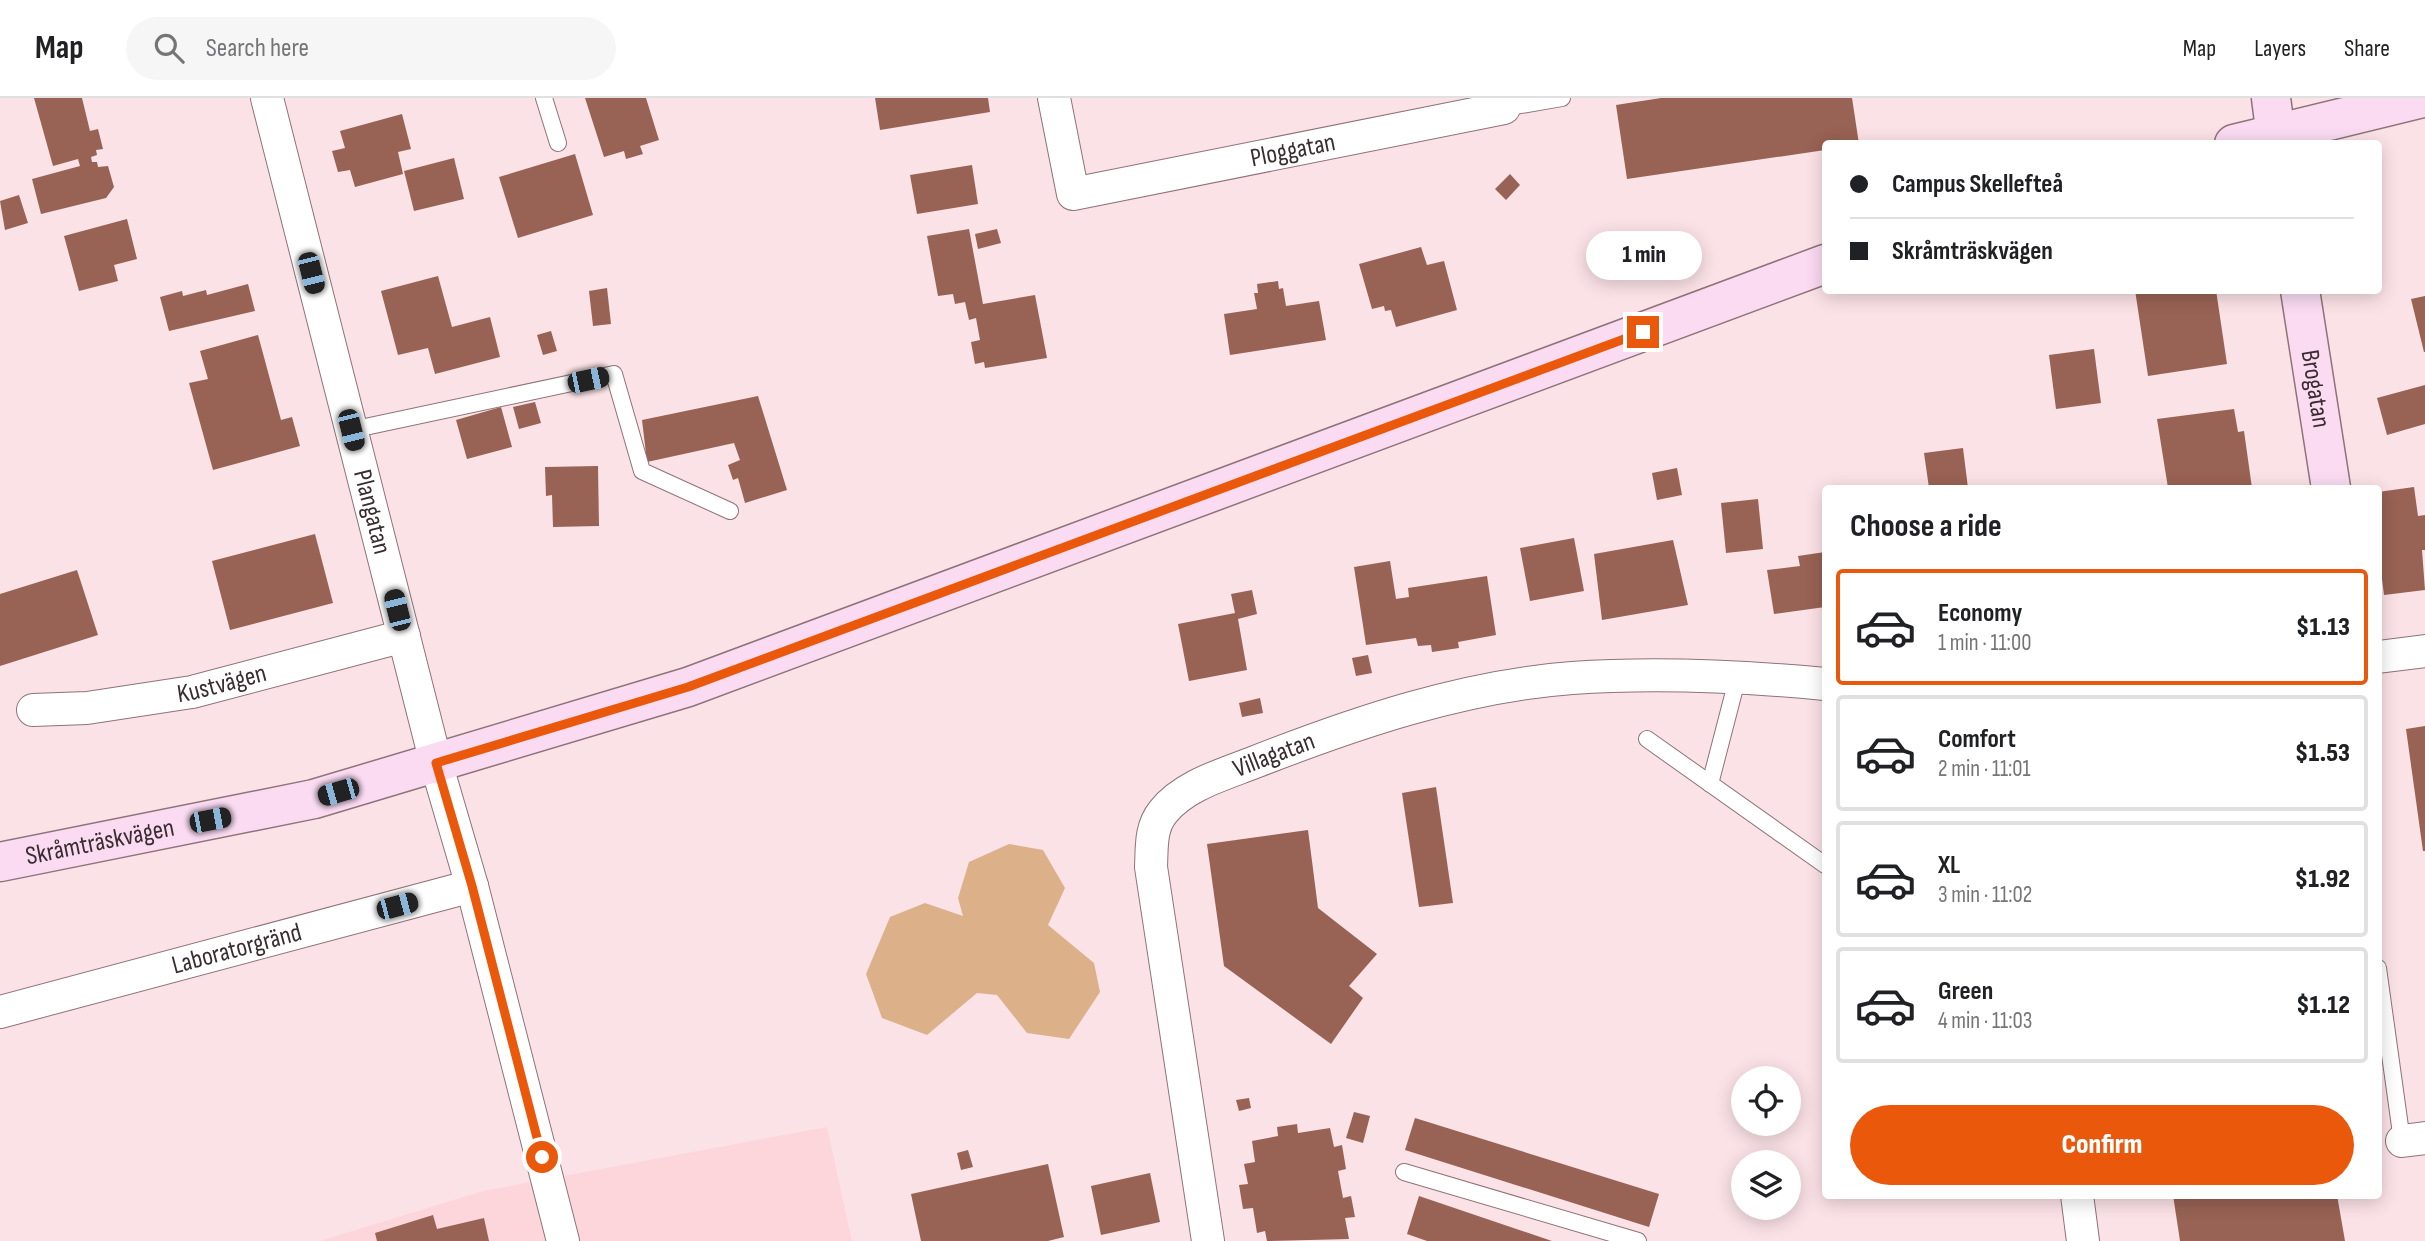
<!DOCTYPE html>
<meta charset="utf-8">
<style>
:root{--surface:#fff;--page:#f6f6f6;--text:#202124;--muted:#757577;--line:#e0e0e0;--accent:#ea580c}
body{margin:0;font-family:"Sofia Sans Condensed",sans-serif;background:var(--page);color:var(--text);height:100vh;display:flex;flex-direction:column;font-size:26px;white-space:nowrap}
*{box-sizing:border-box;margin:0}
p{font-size:23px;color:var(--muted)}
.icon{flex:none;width:38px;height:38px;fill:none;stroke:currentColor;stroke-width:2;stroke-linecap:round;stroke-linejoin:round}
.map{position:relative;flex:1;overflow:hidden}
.sheet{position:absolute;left:1822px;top:387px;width:560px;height:714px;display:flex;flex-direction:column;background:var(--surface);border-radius:7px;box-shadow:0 4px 18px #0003}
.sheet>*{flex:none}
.banner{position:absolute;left:1822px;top:42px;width:560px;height:154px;border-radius:7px;box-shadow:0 4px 18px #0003;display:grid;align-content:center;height:154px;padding:0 28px;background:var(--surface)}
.fabs{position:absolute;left:1731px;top:968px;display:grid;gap:14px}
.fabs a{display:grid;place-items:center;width:70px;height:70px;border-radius:50%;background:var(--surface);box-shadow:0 4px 18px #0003;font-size:35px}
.end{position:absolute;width:32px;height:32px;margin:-16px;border:9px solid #ea580c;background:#fff;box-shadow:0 0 0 4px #fff}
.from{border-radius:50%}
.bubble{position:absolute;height:49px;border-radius:24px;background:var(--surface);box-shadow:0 4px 18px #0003;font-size:23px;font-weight:800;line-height:49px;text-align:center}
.car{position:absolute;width:21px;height:42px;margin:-21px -10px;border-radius:9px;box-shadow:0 0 5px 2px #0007;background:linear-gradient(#222 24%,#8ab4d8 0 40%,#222 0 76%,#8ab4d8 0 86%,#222 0)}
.banner b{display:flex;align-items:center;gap:24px;height:66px;font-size:26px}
.banner b+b{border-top:2px solid var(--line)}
.banner i{width:18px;height:18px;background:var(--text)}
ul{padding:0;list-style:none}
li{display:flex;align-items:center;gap:21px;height:116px;margin:0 14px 10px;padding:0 14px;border:4px solid var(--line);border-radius:7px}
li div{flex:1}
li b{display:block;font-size:26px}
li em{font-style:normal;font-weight:800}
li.active{border-color:var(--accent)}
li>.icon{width:63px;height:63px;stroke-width:1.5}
h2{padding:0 28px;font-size:32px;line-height:84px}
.button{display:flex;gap:14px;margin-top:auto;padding:14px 28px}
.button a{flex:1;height:80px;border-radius:42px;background:var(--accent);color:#fff;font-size:28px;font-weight:800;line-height:80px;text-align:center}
header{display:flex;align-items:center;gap:42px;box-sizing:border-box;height:98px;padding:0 35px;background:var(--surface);border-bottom:2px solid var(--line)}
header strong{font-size:33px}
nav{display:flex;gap:38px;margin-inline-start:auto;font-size:24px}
.search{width:490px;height:63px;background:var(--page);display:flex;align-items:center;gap:18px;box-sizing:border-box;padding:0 24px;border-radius:38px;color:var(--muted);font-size:26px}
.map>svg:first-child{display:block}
.built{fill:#fdd6dc}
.green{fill:#dcb18a}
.building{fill:#986254}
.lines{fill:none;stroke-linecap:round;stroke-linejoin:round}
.lane-casing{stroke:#8e7378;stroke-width:18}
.street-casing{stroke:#8e7378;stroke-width:34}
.secondary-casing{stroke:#8e7378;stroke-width:41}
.lane{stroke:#fff;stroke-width:16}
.street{stroke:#fff;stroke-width:32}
.secondary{stroke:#fadbf2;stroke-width:38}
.route{stroke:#ea580c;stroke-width:9}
.labels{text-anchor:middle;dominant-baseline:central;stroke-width:7;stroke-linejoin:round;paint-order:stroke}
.street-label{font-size:26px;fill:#392d2f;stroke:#fbf5f6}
</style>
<header>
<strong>Map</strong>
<div class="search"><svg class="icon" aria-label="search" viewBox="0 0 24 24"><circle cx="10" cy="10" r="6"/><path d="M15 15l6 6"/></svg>Search here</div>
<nav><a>Map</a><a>Layers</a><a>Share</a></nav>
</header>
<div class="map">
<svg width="2425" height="1143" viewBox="0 0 2425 1143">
<rect width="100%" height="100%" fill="#fbe2e6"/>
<path class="built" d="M827 1029 852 1143H320L483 1093Z"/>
<path class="green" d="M1009 746 1043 752 1065 790 1048 827 1094 865 1100 894 1069 941 1027 935 997 897 977 895 927 937 882 920 866 876 890 819 925 805 963 818 958 800 969 764Z"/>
<g class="building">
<path d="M34 0H82L90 33 98 31 103 51 96 52 97 57 91 59 92 64H97L98 69 108 68 114 89 106 100 41 116 32 81 80 68 78 61 53 68Z"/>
<path d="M585 0H646L659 42 640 48 643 56 626 61 624 53 604 59Z"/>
<path d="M875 0H988L990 14 880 32Z"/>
<path d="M1661 0H1852L1859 46H1825V52L1627 81 1616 7Z"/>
<path d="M402 16 411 51 398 54 403 76 355 89 350 72 338 74 332 53 345 50 340 33Z"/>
<path d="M575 56 593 117 518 140 499 79Z"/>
<path d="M454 60 464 101 414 113 404 73Z"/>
<path d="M972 67 978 106 917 116 910 77Z"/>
<path d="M1510 76 1520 87 1506 102 1495 91Z"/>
<path d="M19 97 28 125 5 132 0 103Z"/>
<path d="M127 121 137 161 114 167 118 183 79 193 64 138Z"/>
<path d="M969 131 983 206 1035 197 1047 260 985 270 984 264 975 266 971 244 980 242 976 220 969 222 965 204 955 206 953 196 938 198 927 138Z"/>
<path d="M997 131 1001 145 978 151 975 136Z"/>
<path d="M1421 149 1427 167 1444 163 1457 212 1396 229 1391 212 1385 213 1384 208 1372 211 1359 166Z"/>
<path d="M438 178 452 229 490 219 500 259 435 276 428 250 398 257 381 193Z"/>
<path d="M1278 183 1279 191 1283 190 1286 208 1319 203 1326 242 1230 257 1224 216 1257 211 1254 195H1258L1257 186Z"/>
<path d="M248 186 255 213 169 233 160 199 182 193 183 198 206 192 207 197Z"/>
<path d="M607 190 611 226 593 228 589 193Z"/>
<path d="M2135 192H2216L2227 266 2148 278Z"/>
<path d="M2425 198V254H2424L2411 201Z"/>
<path d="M551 233 557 253 543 257 537 237Z"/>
<path d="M258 237 281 322 292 319 300 348 213 372 189 285 208 281 200 253Z"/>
<path d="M2094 251 2101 305 2056 311 2049 257Z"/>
<path d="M2425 287V326L2387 337 2377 300Z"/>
<path d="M758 298 787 392 745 405 738 380 733 382 728 367 740 362 734 345 647 364 642 322Z"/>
<path d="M535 304 541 325 519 331 513 309Z"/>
<path d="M501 309 512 349 467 361 456 322Z"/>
<path d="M2234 311 2238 334 2244 333 2252 390H2168L2157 321Z"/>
<path d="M1963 350 1968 390H1929L1924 355Z"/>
<path d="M598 368 599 428 553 429 552 397 546 398 545 369Z"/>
<path d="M1677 370 1682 397 1657 402 1652 375Z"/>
<path d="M2414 389 2418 418 2425 417V452H2422L2425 492 2384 497 2378 449V394Z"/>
<path d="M1758 401 1763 451 1726 455 1721 405Z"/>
<path d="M315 436 333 505 230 532 212 463Z"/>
<path d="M1574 440 1584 493 1530 503 1520 450Z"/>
<path d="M1673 442 1688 507 1602 522 1594 456Z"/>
<path d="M1825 454V509L1774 516 1767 472 1800 468 1798 458Z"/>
<path d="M1390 463 1396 501 1409 499 1408 490 1487 478 1496 537 1458 544 1459 550 1432 554 1431 547 1418 548 1416 540 1366 547 1354 469Z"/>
<path d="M77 472 98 537 0 568V496Z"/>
<path d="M1252 492 1257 516 1238 521 1247 572 1189 583 1178 526 1235 515 1231 496Z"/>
<path d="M1368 557 1372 575 1356 578 1352 560Z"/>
<path d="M1260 600 1263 615 1242 619 1239 605Z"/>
<path d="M2425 628V753H2423L2406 631Z"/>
<path d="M1436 689 1453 805 1419 809 1402 695Z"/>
<path d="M1308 732 1318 810 1377 856 1349 888 1363 900 1331 946 1224 868 1207 746Z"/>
<path d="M1249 1000 1251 1010 1239 1013 1236 1002Z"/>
<path d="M1354 1014 1370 1018 1363 1045 1346 1040Z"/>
<path d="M1415 1020 1659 1096 1649 1129 1405 1052Z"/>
<path d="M1297 1026 1298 1035 1330 1030 1334 1049 1342 1047 1346 1071 1338 1073 1343 1100 1351 1098 1355 1119 1345 1120 1349 1141 1267 1143 1265 1133 1257 1135 1253 1110 1243 1111 1239 1087 1248 1086 1244 1066 1255 1064 1252 1043 1278 1038 1277 1029Z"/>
<path d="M968 1052 973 1069 961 1072 957 1055Z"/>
<path d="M1048 1066 1064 1139 1048 1143H921L911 1096Z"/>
<path d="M1150 1075 1160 1124 1101 1137 1091 1088Z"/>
<path d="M2173 1097H2337L2345 1143H2180Z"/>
<path d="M1419 1098 1552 1143H1427L1407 1136Z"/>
<path d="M433 1117 437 1131 484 1120 489 1143H377L375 1135Z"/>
</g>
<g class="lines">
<g class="lane-casing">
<g id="lane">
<path d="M544 0 558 45"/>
<path d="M1504 10 1562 0"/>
<path d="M351 332 614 276 642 373 730 413"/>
<path d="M1647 641 1825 767"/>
<path d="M1710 686 1738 578"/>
<path d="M2378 870 2402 1043"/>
<path d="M1404 1074 1638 1143"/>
</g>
</g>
<g class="street-casing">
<g id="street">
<path id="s1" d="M267 0 436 665 472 788 563 1143"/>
<path id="s2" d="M1054 0 1073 96 1504 10 1506 0"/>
<path d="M2378 559 2425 553"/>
<path id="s3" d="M33 612 87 610 192 594 404 538"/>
<path id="s4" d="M0 914 472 788"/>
<path d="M2402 1043 2425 1040"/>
<path d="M2077 1097 2083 1143"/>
<path id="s5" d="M1208 1143 1151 769C1152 750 1150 730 1163 714 1184 687 1225 676 1255 664 1355 625 1463 588 1572 580 1657 574 1740 578 1825 586"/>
</g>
</g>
<g class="secondary-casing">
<g id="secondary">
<path d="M2271 0 2277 46"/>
<path d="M2234 46 2423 0"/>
<path id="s6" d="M2300 192 2331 390"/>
<path id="s7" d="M0 764 314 701 688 589 1825 166"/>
</g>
</g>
<use href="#lane" class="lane"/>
<use href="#street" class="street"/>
<use href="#secondary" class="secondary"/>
</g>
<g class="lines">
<path class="route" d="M542 1059 472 788 436 665 688 589 1643 234"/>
</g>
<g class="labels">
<g class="street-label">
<text stroke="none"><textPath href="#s2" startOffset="322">Ploggatan</textPath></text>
<text stroke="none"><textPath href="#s6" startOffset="100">Brogatan</textPath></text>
<text stroke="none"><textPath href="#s1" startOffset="427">Plangatan</textPath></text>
<text stroke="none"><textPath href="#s3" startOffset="191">Kustvägen</textPath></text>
<text stroke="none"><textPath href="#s5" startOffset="562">Villagatan</textPath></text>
<text stroke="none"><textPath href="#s7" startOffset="102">Skråmträskvägen</textPath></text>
<text stroke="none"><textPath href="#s4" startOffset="245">Laboratorgränd</textPath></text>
</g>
</g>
</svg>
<div class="fabs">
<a><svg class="icon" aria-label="locate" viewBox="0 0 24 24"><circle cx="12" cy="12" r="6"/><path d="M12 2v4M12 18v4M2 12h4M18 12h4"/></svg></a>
<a><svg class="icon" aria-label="layers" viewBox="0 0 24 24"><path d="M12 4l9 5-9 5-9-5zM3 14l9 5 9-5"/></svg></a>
</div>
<i class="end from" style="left:542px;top:1059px"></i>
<i class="end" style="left:1643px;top:234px"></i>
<div class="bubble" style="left:1586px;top:133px;width:116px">1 min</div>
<i class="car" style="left:311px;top:175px;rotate:166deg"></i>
<i class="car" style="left:588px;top:282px;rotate:78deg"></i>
<i class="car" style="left:351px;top:332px;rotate:166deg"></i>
<i class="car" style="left:397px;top:512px;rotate:346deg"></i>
<i class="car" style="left:338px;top:694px;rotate:254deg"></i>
<i class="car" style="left:210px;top:722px;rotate:79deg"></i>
<i class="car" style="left:397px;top:808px;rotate:75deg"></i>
<div class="banner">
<b><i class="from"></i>Campus Skellefteå</b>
<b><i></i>Skråmträskvägen</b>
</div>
<section class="sheet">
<h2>Choose a ride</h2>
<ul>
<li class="active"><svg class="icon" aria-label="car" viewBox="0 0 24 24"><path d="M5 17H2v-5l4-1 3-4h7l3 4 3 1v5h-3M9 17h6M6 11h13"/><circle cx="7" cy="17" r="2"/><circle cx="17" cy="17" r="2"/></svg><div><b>Economy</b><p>1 min · 11:00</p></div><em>$1.13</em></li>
<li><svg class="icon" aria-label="car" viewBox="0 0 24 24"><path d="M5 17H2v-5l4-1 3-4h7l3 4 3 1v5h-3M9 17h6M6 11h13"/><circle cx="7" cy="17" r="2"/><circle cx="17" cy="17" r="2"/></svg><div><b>Comfort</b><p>2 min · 11:01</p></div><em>$1.53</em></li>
<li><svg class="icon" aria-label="car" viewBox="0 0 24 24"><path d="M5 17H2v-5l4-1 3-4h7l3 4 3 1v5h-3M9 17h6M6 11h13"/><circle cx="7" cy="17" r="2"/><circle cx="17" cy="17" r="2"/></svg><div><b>XL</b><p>3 min · 11:02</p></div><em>$1.92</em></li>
<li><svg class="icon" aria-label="car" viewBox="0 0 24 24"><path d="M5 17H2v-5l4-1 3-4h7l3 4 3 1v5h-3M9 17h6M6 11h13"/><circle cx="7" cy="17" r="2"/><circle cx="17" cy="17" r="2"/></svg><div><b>Green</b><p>4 min · 11:03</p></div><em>$1.12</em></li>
</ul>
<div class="button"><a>Confirm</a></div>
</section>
</div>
